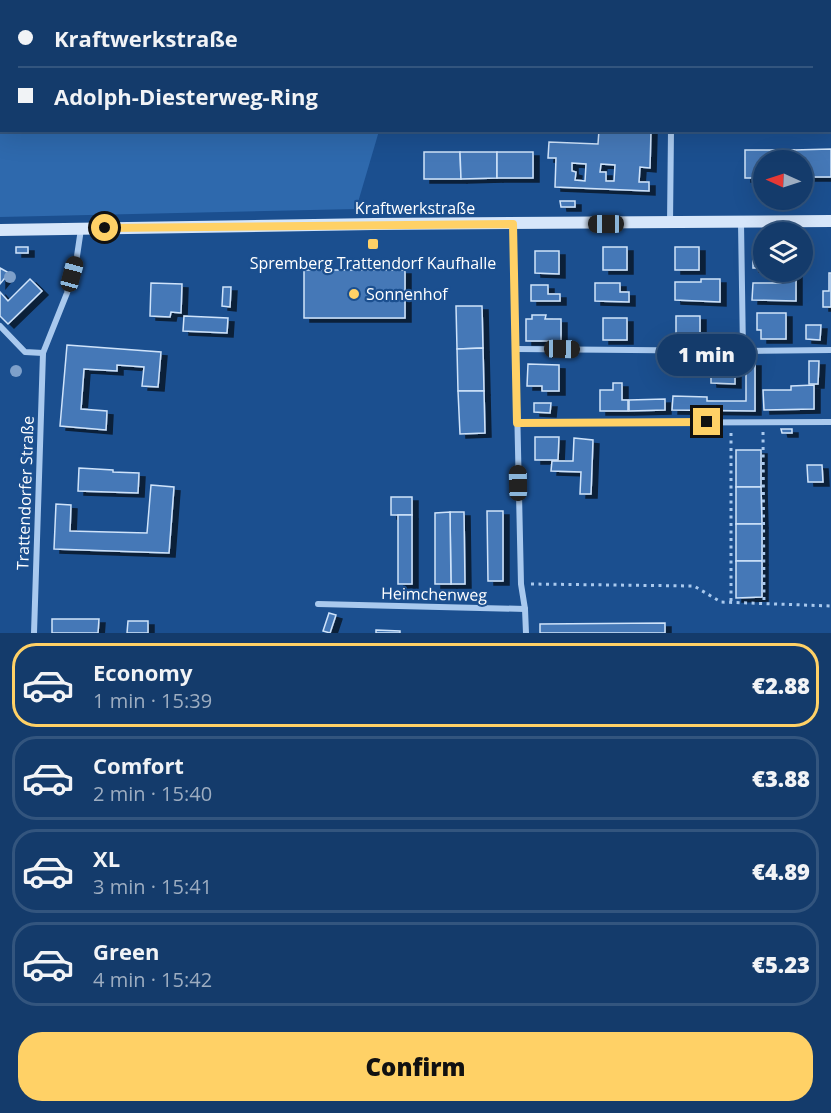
<!DOCTYPE html>
<meta charset="utf-8">
<style>
:root{--surface:#143b6b;--page:#214673;--text:#f1f3f6;--muted:#9dadc1;--line:#33557e;--accent:#ffd166}
body{margin:0;font-family:"Open Sans",sans-serif;background:var(--page);color:var(--text);height:100vh;display:flex;flex-direction:column;font-size:22px;white-space:nowrap}
*{box-sizing:border-box;margin:0}
p{font-size:20px;color:var(--muted)}
.icon{flex:none;width:33px;height:33px;fill:none;stroke:currentColor;stroke-width:2;stroke-linecap:round;stroke-linejoin:round}
.map{position:relative;height:633px;overflow:hidden}
.panel{display:flex;flex-direction:column;background:var(--surface);flex:1}
.panel>*{flex:none}
.hud{position:absolute;left:0px;top:0px;width:831px;height:132px;box-shadow:0 6px 24px #0002,0 0 0 2px var(--line);display:grid;align-content:center;height:132px;padding:0 18px;background:var(--surface)}
.needle{width:39px;rotate:273deg}
.buttons{position:absolute;left:753px;top:150px;display:grid;gap:12px}
.buttons a{display:grid;place-items:center;width:60px;height:60px;border-radius:50%;background:var(--surface);box-shadow:0 6px 24px #0002,0 0 0 2px var(--line);font-size:30px}
.end{position:absolute;width:27px;height:27px;margin:-14px;border:8px solid #ffd166;background:#111;box-shadow:0 0 0 3px #111}
.from{border-radius:50%}
.bubble{position:absolute;height:42px;border-radius:21px;background:var(--surface);box-shadow:0 6px 24px #0002,0 0 0 2px var(--line);font-size:20px;font-weight:800;line-height:42px;text-align:center}
.car{position:absolute;width:18px;height:36px;margin:-18px -9px;border-radius:8px;box-shadow:0 0 4px 2px #0007;background:linear-gradient(#222 24%,#8ab4d8 0 40%,#222 0 76%,#8ab4d8 0 86%,#222 0)}
.hud b{display:flex;align-items:center;gap:21px;height:57px;font-size:22px}
.hud b+b{border-top:2px solid var(--line)}
.hud i{width:15px;height:15px;background:var(--text)}
ul{padding:10px 0 0;list-style:none}
li{display:flex;align-items:center;gap:18px;height:84px;margin:0 12px 9px;padding:0 6px;border:3px solid var(--line);border-radius:24px}
li div{flex:1}
li b{display:block;font-size:22px}
li em{font-style:normal;font-weight:800}
li.active{border-color:var(--accent)}
li>.icon{width:54px;height:54px;stroke-width:1.5}
.action{display:flex;gap:12px;margin-top:auto;padding:12px 18px}
.action a{flex:1;height:69px;border-radius:24px;background:var(--accent);color:#111;font-size:24px;font-weight:800;line-height:69px;text-align:center}
.map>svg:first-child{display:block}
.green{fill:#2e69ad}
.building{fill:#4478b7;stroke:#cfe3fa;stroke-width:1.5;fill-rule:evenodd;filter:url(#shadow)}
.lines{fill:none;stroke-linecap:round;stroke-linejoin:round}
.path{stroke:#a9c9ee;stroke-width:3;stroke-dasharray:3 4.5;stroke-linecap:butt}
.minor{stroke:#a9c9ee;stroke-width:6}
.secondary{stroke:#d6e6fa;stroke-width:12}
.tree{fill:#7ea0ca}
.route{stroke:#ffd166;stroke-width:8}
.poi-dot{fill:#ffd166;stroke:#1b4f8f;stroke-width:2}
.labels{text-anchor:middle;dominant-baseline:central;stroke-width:4.5;stroke-linejoin:round;paint-order:stroke}
.street-label{font-size:16px;fill:#fff;stroke:#1b4f8f}
.poi-label{font-size:16px;fill:#fff;stroke:#1b4f8f}
</style>
<div class="map">
<svg width="831" height="633" viewBox="0 0 831 633">
<defs>
<filter id="shadow"><feDropShadow dx="6" dy="4" stdDeviation="0" flood-color="#0009"/></filter>
</defs>
<rect width="100%" height="100%" fill="#1b4f8f"/>
<path class="green" d="M0 0H417V2H2V130L379 131 356 209 0 217Z"/>
<g class="building">
<path d="M599 130H651L650 168 640 167 639 182H649V191L555 187 556 158H548L549 142 598 144ZM572 163 586 164 585 181 575 180 576 172 572 171ZM601 164 615 165 614 181H606V172H600Z"/>
<path d="M831 149V177H802V160H794V150Z"/>
<path d="M745 150H794V160H764V178H745Z"/>
<path d="M424 152H460L461 179H424Z"/>
<path d="M460 152H497V178L461 179Z"/>
<rect x="497" y="152" width="36" height="26"/>
<path d="M560 201H575V207H561Z"/>
<rect x="753" y="246" width="11" height="22"/>
<rect x="16" y="247" width="12" height="6"/>
<rect x="603" y="247" width="24" height="23"/>
<rect x="675" y="247" width="24" height="23"/>
<path d="M535 251H559V274L535 273Z"/>
<path d="M0 268 9 273 0 284Z"/>
<rect x="304" y="270" width="101" height="48"/>
<path d="M782 272H796V301L752 300 753 283H781Z"/>
<path d="M829 273H831V307H823V291H829Z"/>
<path d="M30 279 42 291 8 324 0 316V292L8 301Z"/>
<path d="M701 279H720V302L675 300V282H701Z"/>
<path d="M151 283 182 284 181 313 171 312 170 317 150 316Z"/>
<path d="M595 283H620V292H629V302L595 301Z"/>
<path d="M531 285H548V294H560V301H531Z"/>
<path d="M223 287H231L230 307 222 306Z"/>
<path d="M456 306H482L483 348 457 349Z"/>
<path d="M757 313H786V339H761V330H757Z"/>
<path d="M532 315H546L545 319H561V341H526V319H532Z"/>
<path d="M184 316 228 318 227 333 183 331Z"/>
<rect x="676" y="316" width="24" height="23"/>
<rect x="603" y="318" width="24" height="22"/>
<path d="M806 325H821L820 340 806 339Z"/>
<path d="M67 345 161 352 158 387 142 386 144 367 117 365V371L84 369 81 409 107 411 106 430 60 426Z"/>
<path d="M483 348 484 391H458L457 349Z"/>
<path d="M711 361H735V384L711 383Z"/>
<path d="M809 361H819L818 384H809Z"/>
<path d="M746 362H755V411L672 410 673 396 707 397V401H746Z"/>
<path d="M528 364 559 365V391H542V386H527Z"/>
<path d="M613 383H622V400H628V411H600V390H613Z"/>
<path d="M814 385V409L764 410 763 390H791V386Z"/>
<path d="M458 391H484L485 433 460 434Z"/>
<path d="M665 399V410L629 411V400Z"/>
<path d="M534 403H551L550 413 534 412Z"/>
<path d="M781 429H792V433H782Z"/>
<path d="M535 437H559L558 460H535Z"/>
<path d="M574 438 593 440 591 494H580L581 472 551 471 552 461H573Z"/>
<rect x="736" y="450" width="25" height="37"/>
<path d="M807 465H822L823 482H808Z"/>
<path d="M79 468 113 470V472L139 473 138 493 78 491Z"/>
<path d="M151 485 174 487 169 553 54 549 56 504 71 505 70 531 147 533Z"/>
<path d="M736 487H761L762 524H736Z"/>
<rect x="391" y="497" width="21" height="18"/>
<path d="M487 511H503V581H488Z"/>
<path d="M450 512H464L465 584H451Z"/>
<path d="M450 512 451 584H435V513Z"/>
<rect x="398" y="515" width="14" height="69"/>
<rect x="736" y="524" width="26" height="37"/>
<path d="M736 561H762V597L736 598Z"/>
<path d="M329 613 336 615 330 633 323 631Z"/>
<path d="M52 619H99L98 633H52Z"/>
<path d="M128 621H148V633H127Z"/>
<path d="M665 623V633H540V624Z"/>
<path d="M376 630 400 631V633H376Z"/>
</g>
<g class="lines">
<g class="path">
<path d="M763 432 764 604"/>
<path d="M731 433V603"/>
<path d="M531 584 694 586 721 602 831 606"/>
</g>
<g class="minor">
<path d="M672 2V0"/>
<path d="M670 223 671 130"/>
<path d="M741 223 743 351"/>
<path d="M513 224 521 584 525 609 526 633"/>
<path d="M0 326 25 352 43 353"/>
<path d="M517 349 743 351 831 350"/>
<path d="M517 423 831 422"/>
<path d="M318 604 525 609"/>
<path d="M34 633 43 353 67 293 77 256 81 229"/>
</g>
<path class="secondary" d="M0 230 374 224 831 221"/>
</g>
<g class="tree">
<circle cx="10" cy="277" r="6"/>
<circle cx="16" cy="371" r="6"/>
</g>
<g class="lines">
<path class="route" d="M105 228 513 224 517 423 707 422"/>
</g>
<g class="poi-dot">
<rect x="367" y="238" width="12" height="12" rx="3"/>
<circle cx="354" cy="294" r="6"/>
</g>
<g class="labels">
<g class="street-label">
<text x="415" y="208">Kraftwerkstraße</text>
<text transform="translate(25 493) rotate(-88)">Trattendorfer Straße</text>
<text transform="translate(434 594) rotate(1)">Heimchenweg</text>
</g>
<g class="poi-label">
<text x="373" y="263">Spremberg Trattendorf Kaufhalle</text>
<text x="366" y="294" text-anchor="start">Sonnenhof</text>
</g>
</g>
</svg>
<div class="buttons">
<a><svg class="needle" viewBox="-14 -14 28 28"><path d="M0-13l5 13h-10z" fill="#e53935"/><path d="M0 13l5-13h-10z" fill="#9dadc1"/></svg></a>
<a><svg class="icon" aria-label="layers" viewBox="0 0 24 24"><path d="M12 4l9 5-9 5-9-5zM3 14l9 5 9-5"/></svg></a>
</div>
<i class="end from" style="left:105px;top:228px"></i>
<i class="end" style="left:707px;top:422px"></i>
<div class="bubble" style="left:657px;top:334px;width:99px">1 min</div>
<i class="car" style="left:606px;top:224px;rotate:270deg"></i>
<i class="car" style="left:72px;top:274px;rotate:15deg"></i>
<i class="car" style="left:562px;top:349px;rotate:91deg"></i>
<i class="car" style="left:518px;top:483px;rotate:359deg"></i>
<div class="hud">
<b><i class="from"></i>Kraftwerkstraße</b>
<b><i></i>Adolph-Diesterweg-Ring</b>
</div>
</div>
<section class="panel">
<ul>
<li class="active"><svg class="icon" aria-label="car" viewBox="0 0 24 24"><path d="M5 17H2v-5l4-1 3-4h7l3 4 3 1v5h-3M9 17h6M6 11h13"/><circle cx="7" cy="17" r="2"/><circle cx="17" cy="17" r="2"/></svg><div><b>Economy</b><p>1 min · 15:39</p></div><em>€2.88</em></li>
<li><svg class="icon" aria-label="car" viewBox="0 0 24 24"><path d="M5 17H2v-5l4-1 3-4h7l3 4 3 1v5h-3M9 17h6M6 11h13"/><circle cx="7" cy="17" r="2"/><circle cx="17" cy="17" r="2"/></svg><div><b>Comfort</b><p>2 min · 15:40</p></div><em>€3.88</em></li>
<li><svg class="icon" aria-label="car" viewBox="0 0 24 24"><path d="M5 17H2v-5l4-1 3-4h7l3 4 3 1v5h-3M9 17h6M6 11h13"/><circle cx="7" cy="17" r="2"/><circle cx="17" cy="17" r="2"/></svg><div><b>XL</b><p>3 min · 15:41</p></div><em>€4.89</em></li>
<li><svg class="icon" aria-label="car" viewBox="0 0 24 24"><path d="M5 17H2v-5l4-1 3-4h7l3 4 3 1v5h-3M9 17h6M6 11h13"/><circle cx="7" cy="17" r="2"/><circle cx="17" cy="17" r="2"/></svg><div><b>Green</b><p>4 min · 15:42</p></div><em>€5.23</em></li>
</ul>
<div class="action"><a>Confirm</a></div>
</section>
